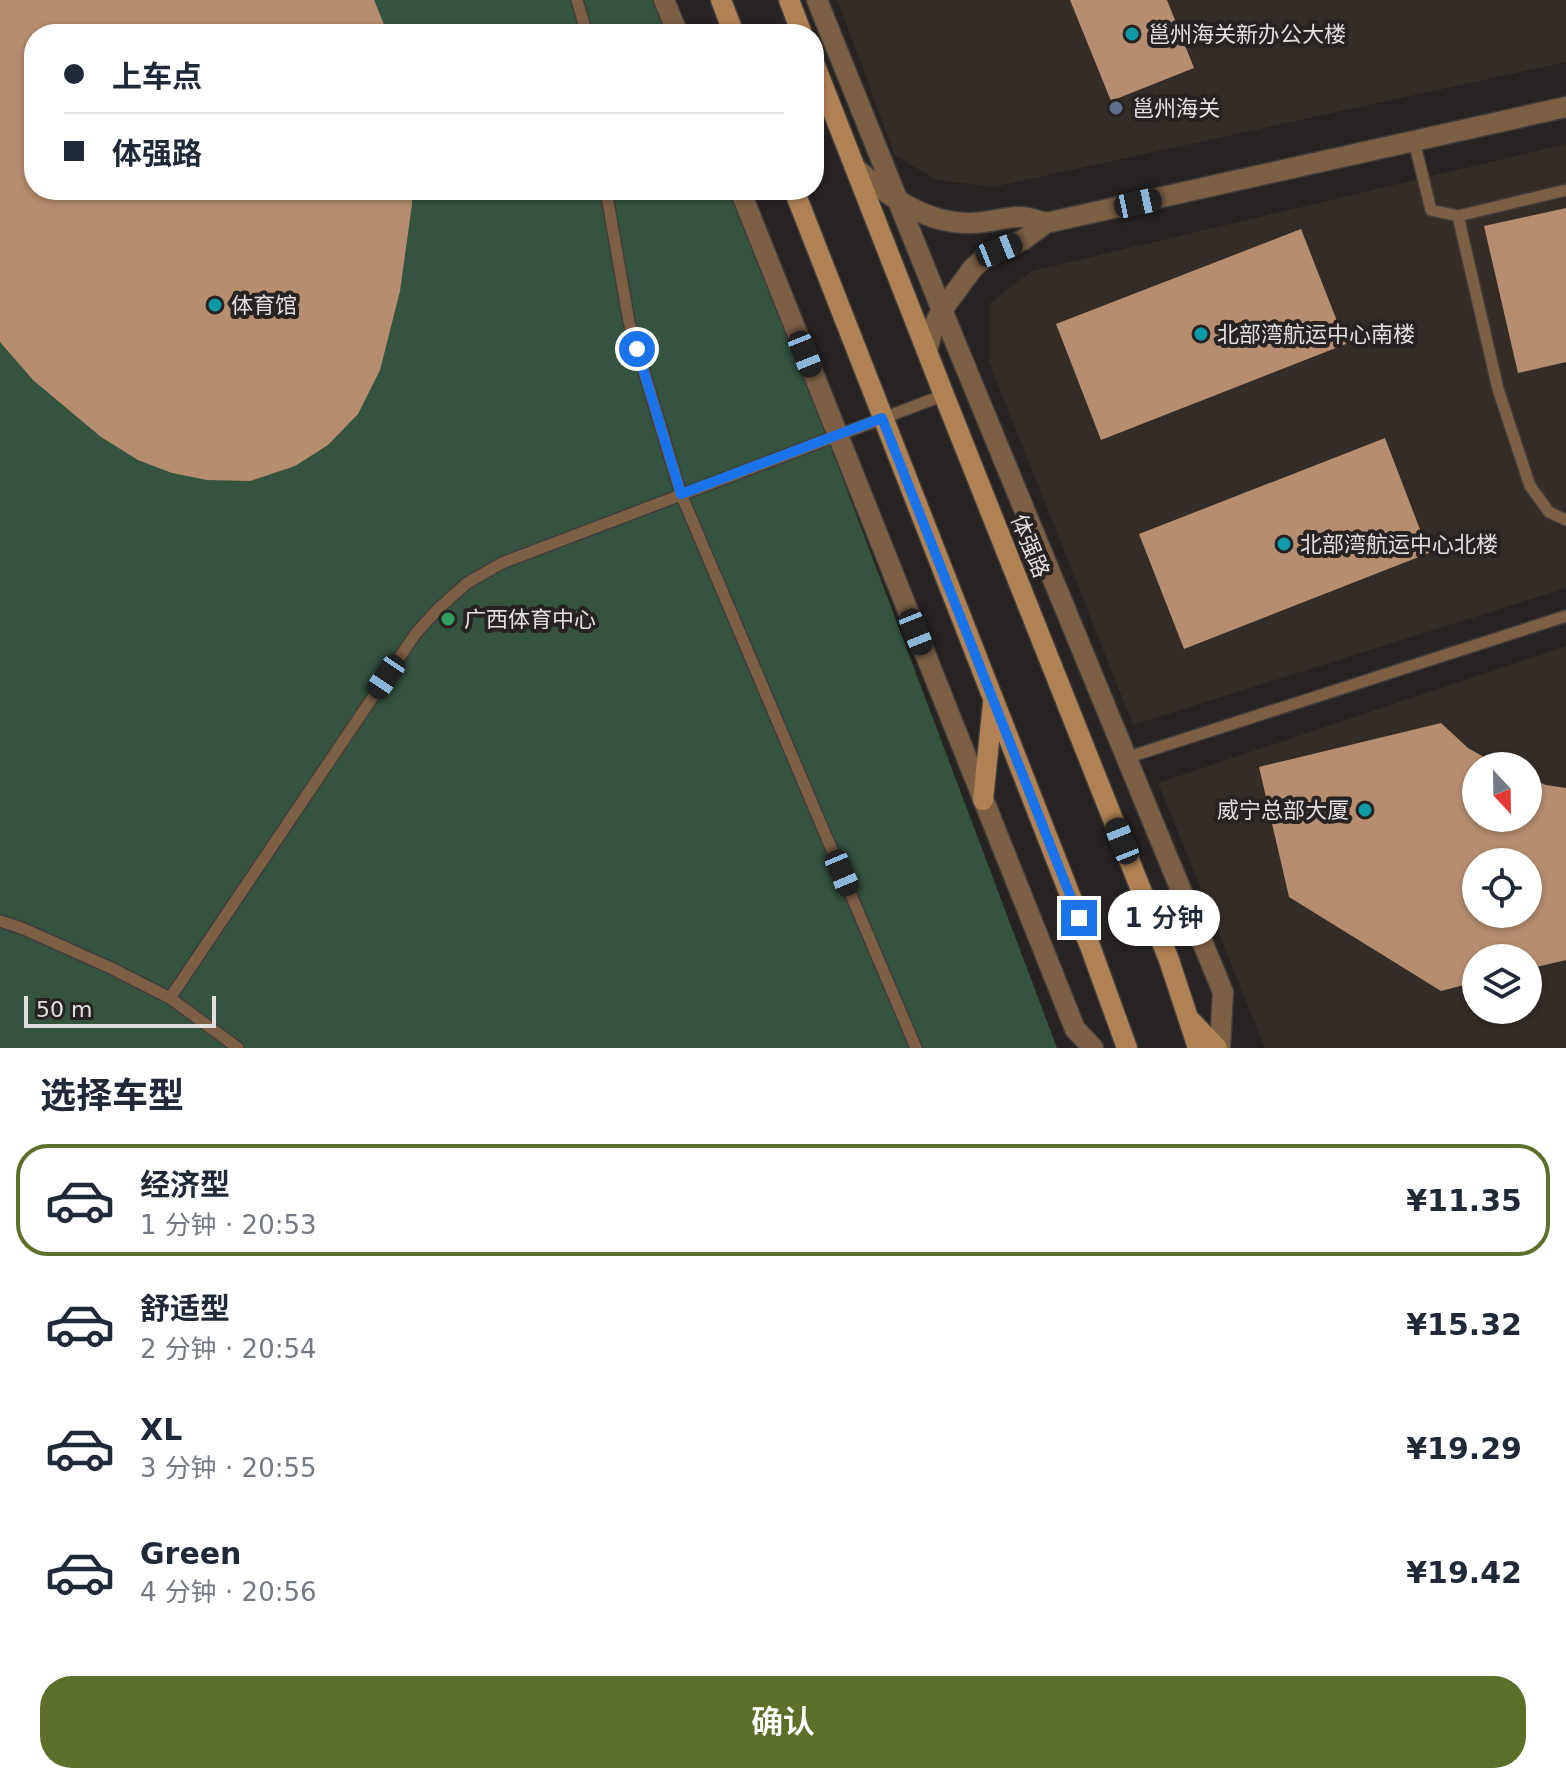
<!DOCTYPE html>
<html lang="zh">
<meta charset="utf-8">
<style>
:root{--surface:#fff;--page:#f2f2f3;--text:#1f2937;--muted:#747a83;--line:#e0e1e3;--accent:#5d702a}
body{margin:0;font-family:"DejaVu Sans","Noto Sans SC",sans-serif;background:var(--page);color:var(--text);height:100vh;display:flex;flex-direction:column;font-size:30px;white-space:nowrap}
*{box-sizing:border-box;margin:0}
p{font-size:26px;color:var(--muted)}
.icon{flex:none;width:44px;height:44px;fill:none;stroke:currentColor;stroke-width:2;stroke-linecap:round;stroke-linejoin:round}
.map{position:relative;height:1048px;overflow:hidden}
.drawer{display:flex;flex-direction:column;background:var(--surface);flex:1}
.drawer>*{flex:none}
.banner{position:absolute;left:24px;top:24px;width:800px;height:176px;border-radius:32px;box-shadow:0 2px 6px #0004;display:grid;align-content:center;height:176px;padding:0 40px;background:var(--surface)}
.needle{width:52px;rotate:158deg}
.controls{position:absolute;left:1462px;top:752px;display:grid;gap:16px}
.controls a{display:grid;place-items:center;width:80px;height:80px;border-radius:50%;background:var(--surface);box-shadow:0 2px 6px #0004;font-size:40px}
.scale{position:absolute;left:24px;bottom:20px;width:192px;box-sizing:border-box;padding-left:8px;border:4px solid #e2e0df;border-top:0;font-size:22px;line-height:28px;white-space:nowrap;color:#e2e0df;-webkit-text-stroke:6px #262322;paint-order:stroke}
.end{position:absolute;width:36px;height:36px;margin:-18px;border:10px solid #1a73e8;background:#fff;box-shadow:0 0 0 4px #fff}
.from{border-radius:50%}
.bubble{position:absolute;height:56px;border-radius:28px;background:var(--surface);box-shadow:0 2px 6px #0004;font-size:26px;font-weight:600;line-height:56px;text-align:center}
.car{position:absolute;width:24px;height:48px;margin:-24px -12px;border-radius:10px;box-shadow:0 0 6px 2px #0007;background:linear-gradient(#222 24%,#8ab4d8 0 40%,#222 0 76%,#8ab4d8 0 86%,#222 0)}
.banner b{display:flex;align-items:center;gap:28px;height:76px;font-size:30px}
.banner b+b{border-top:2px solid var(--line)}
.banner i{width:20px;height:20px;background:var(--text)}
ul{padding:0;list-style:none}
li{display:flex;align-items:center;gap:24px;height:112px;margin:0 16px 12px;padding:0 24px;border:4px solid transparent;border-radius:32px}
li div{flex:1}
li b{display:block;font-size:30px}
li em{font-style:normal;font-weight:600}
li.active{border-color:var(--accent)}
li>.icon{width:72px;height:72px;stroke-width:1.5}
h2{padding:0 40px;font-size:36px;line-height:96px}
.primary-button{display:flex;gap:16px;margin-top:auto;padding:16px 40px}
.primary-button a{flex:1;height:92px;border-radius:32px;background:var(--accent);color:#fff;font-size:32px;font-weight:600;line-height:92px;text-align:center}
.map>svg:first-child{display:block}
.built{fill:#342c27;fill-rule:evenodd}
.grass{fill:#345440}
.building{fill:#b68d6f;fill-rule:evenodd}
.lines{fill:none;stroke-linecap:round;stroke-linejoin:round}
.lane-casing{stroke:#403d3c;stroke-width:14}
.street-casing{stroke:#403d3c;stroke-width:23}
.secondary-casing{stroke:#403d3c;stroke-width:23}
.lane{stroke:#7d6044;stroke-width:11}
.street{stroke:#7d6044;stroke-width:20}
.secondary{stroke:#b08153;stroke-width:20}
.route{stroke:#1a73e8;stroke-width:10}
.culture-dot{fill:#0f9aa8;stroke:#262322;stroke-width:3}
.service-dot{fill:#5c6f8a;stroke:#262322;stroke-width:3}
.leisure-dot{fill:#2e9e5b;stroke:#262322;stroke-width:3}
.labels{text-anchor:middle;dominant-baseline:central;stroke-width:8;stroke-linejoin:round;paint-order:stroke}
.poi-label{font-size:22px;fill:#e2e0df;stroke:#262322;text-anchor:start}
.street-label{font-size:22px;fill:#e2e0df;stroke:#262322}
</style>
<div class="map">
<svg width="1566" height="1048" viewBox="0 0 1566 1048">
<rect width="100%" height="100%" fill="#262322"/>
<g class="built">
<path d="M837 0H1566V62L993 187 936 180 895 155Z"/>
<path d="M1566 144V588L1133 725 989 362V304L1032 271Z"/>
<path d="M1566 646V1048H1265L1158 783ZM1476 766H1528V818H1476ZM1476 862H1528V914H1476ZM1476 958H1528V1010H1476Z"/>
</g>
<path class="grass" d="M0 0H663L676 34H34V190H734L1057 1048H0Z"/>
<g class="building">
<path d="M0 0H374L388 34H34V190H412V204L400 291 380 370 358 414 328 445 295 466 250 481 207 480 172 473 138 460 101 437 33 380 0 342Z"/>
<path d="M1070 0H1167L1194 68 1111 101Z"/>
<path d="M1566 208V362L1518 373 1484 226Z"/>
<path d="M1301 229 1346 344 1101 440 1056 324Z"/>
<path d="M1385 438 1429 553 1184 649 1139 534Z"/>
<path d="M1441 723 1468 748 1500 766H1476V818H1528V778L1546 785 1566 788V960L1528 969V958H1476V982L1441 991 1289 897 1259 767ZM1476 862H1528V914H1476Z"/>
</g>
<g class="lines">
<g class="lane-casing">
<g id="lane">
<path d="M577 0 587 34"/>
<path d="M1414 141 1431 210 1458 216 1566 190"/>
<path d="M606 190 629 322 681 494 916 1048"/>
<path d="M1458 216 1498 389 1530 486 1549 512 1566 520"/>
<path d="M1126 758 1566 616"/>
<path d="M0 921 24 929 111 968 170 998 238 1048"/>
<path d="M170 998 416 633 438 609 467 583 502 563 944 395"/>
</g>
</g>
<g class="street-casing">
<g id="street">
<path d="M664 0 678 34"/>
<path d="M817 0 942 310 1223 992 1220 1048"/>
<path d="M855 168C889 196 925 224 971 223 988 223 1005 217 1021 217 1029 217 1038 221 1046 223"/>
<path d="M740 190 1075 1029 1093 1048"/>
<path d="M927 350 934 325 942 310 973 268 983 259 999 250 1023 240 1046 223 1566 107"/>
</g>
</g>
<g class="secondary-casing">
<g id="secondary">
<path d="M721 0 734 34"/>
<path d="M789 0 802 34"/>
<path d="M814 63 944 395 1169 960 1198 1048"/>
<path d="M794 190 1090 946 1127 1048"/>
<path d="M983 800 993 703"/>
<path d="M1192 1022 1217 1048"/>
</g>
</g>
<use href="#lane" class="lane"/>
<use href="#street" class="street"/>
<use href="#secondary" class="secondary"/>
</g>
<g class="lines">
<path class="route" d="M637 349 681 494 882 418 1079 918"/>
</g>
<g class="culture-dot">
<circle cx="1132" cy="34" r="8"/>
<circle cx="215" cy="305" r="8"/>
<circle cx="1201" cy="334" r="8"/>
<circle cx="1284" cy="544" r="8"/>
<circle cx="1365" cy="810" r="8"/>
</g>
<circle class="service-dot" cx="1116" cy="108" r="8"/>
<circle class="leisure-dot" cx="448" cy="619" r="8"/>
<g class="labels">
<g class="poi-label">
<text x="1148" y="34">邕州海关新办公大楼</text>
<text x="1132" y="108">邕州海关</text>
<text x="231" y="305">体育馆</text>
<text x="1217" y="334">北部湾航运中心南楼</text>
<text x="1300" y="544">北部湾航运中心北楼</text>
<text x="464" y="619">广西体育中心</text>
<text x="1349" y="810" text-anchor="end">威宁总部大厦</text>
</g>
<g class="street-label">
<text transform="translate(1030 546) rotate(68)">体强路</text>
</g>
</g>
</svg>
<div class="controls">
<a><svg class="needle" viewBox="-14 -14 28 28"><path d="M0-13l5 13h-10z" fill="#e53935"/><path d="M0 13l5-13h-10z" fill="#747a83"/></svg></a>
<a><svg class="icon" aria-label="locate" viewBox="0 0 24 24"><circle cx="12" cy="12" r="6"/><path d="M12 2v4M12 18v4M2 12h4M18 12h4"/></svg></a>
<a><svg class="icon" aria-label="layers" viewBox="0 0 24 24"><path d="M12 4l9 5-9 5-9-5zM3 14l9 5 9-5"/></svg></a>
</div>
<div class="scale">50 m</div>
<i class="end from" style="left:637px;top:349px"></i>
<i class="end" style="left:1079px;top:918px"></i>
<div class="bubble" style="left:1108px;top:890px;width:112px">1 分钟</div>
<i class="car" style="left:1138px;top:203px;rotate:78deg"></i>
<i class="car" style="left:999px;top:250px;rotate:68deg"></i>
<i class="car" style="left:805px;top:354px;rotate:158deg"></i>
<i class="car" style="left:916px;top:632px;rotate:158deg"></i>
<i class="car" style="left:386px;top:677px;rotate:214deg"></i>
<i class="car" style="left:1122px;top:841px;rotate:338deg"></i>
<i class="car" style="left:842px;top:873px;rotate:157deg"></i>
<div class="banner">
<b><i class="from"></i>上车点</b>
<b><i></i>体强路</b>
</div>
</div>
<section class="drawer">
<h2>选择车型</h2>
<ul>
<li class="active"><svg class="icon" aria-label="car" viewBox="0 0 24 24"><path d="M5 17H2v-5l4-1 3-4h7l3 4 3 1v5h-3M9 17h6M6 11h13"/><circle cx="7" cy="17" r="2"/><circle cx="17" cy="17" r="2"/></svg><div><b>经济型</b><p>1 分钟 · 20:53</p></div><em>¥11.35</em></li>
<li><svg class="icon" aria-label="car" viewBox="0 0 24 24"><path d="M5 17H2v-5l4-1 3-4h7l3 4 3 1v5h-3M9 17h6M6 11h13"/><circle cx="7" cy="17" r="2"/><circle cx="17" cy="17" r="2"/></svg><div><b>舒适型</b><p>2 分钟 · 20:54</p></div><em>¥15.32</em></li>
<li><svg class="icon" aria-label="car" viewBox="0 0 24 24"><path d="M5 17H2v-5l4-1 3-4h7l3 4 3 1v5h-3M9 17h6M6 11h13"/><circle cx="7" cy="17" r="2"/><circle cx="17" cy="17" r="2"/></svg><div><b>XL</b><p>3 分钟 · 20:55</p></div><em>¥19.29</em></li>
<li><svg class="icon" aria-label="car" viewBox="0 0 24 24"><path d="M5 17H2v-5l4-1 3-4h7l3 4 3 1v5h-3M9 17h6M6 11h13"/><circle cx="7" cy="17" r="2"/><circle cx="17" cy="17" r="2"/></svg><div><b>Green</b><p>4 分钟 · 20:56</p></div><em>¥19.42</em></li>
</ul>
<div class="primary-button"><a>确认</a></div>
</section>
